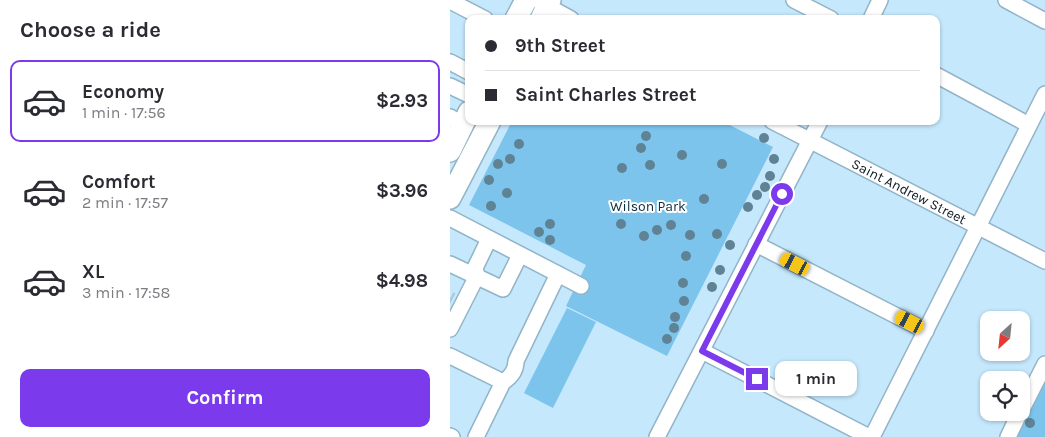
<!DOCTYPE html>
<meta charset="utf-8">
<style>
:root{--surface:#fff;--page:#f2f2f3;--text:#2b2b33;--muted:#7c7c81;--line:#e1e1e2;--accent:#7c3aed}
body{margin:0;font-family:Karla,sans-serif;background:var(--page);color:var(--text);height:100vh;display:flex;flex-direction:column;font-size:19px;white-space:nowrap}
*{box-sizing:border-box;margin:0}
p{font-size:16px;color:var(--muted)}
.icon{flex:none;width:28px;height:28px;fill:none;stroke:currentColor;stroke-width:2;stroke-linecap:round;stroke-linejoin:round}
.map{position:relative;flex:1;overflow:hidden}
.details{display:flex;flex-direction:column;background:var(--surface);width:450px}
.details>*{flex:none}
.guide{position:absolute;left:15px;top:15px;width:475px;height:110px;border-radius:10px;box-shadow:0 1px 4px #0004;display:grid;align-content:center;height:110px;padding:0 20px;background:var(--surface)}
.needle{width:32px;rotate:207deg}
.buttons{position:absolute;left:530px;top:311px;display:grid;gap:10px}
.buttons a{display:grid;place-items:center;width:50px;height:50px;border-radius:10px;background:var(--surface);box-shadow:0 1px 4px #0004;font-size:25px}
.end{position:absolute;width:22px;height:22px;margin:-11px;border:6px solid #7c3aed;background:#fff;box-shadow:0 0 0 2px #fff}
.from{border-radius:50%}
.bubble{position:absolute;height:35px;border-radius:10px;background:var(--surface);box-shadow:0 1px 4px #0004;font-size:16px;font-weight:700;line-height:35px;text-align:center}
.car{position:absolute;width:15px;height:30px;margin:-15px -8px;border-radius:6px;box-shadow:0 0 4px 1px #0007;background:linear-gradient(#f5c518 24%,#345 0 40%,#f5c518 0 76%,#345 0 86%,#f5c518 0)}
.guide b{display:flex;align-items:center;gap:18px;height:48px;font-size:19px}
.guide b+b{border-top:1px solid var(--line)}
.guide i{width:12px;height:12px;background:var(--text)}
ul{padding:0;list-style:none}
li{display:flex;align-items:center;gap:15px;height:82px;margin:0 10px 8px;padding:0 10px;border:2px solid transparent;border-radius:10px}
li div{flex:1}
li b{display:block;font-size:19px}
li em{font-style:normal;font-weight:700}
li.current{border-color:var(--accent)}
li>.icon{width:45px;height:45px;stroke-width:1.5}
h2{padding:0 20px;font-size:22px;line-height:60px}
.primary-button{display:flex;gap:10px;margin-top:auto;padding:10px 20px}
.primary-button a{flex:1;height:58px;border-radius:10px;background:var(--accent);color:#fff;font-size:20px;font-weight:700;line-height:58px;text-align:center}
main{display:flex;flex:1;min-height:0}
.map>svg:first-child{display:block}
.green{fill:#7cc4ec}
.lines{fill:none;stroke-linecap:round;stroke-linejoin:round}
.minor-tunnel{stroke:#a9c9dc;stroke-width:15;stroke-dasharray:15 8;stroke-linecap:butt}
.minor-casing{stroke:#92b4c7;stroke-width:18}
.highway-casing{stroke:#92b4c7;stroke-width:24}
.minor{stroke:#fff;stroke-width:15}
.highway{stroke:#fff;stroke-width:21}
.tree{fill:#5f8295}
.route{stroke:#7c3aed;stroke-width:6}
.labels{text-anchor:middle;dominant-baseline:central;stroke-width:4;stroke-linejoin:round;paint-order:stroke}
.street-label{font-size:14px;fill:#0c1920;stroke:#fff}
.park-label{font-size:14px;fill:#0b2e40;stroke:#fff}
</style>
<main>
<section class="details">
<h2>Choose a ride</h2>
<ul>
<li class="current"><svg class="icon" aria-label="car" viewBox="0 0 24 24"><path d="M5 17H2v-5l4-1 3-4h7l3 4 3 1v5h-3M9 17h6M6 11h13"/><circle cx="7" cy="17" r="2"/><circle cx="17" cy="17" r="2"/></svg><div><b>Economy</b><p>1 min · 17:56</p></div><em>$2.93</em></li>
<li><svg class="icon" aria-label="car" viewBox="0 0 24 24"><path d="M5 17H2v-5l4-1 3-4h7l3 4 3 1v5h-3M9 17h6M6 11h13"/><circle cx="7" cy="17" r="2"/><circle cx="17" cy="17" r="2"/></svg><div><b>Comfort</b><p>2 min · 17:57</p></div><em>$3.96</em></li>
<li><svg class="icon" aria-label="car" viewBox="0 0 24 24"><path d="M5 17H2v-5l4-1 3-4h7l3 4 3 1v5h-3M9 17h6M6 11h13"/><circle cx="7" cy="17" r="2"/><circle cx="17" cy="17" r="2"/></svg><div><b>XL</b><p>3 min · 17:58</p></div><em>$4.98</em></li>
</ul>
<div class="primary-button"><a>Confirm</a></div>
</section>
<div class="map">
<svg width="595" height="437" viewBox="0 0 595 437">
<rect width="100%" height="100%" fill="#c5e8fd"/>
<g class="green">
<path d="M62 121H272L323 147 217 356 116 306 136 265 19 205Z"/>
<path d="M117 308 146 322 103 408 74 393Z"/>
<path d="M595 377V437H564Z"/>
</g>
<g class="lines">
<path class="minor-tunnel" d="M0 299 2 300"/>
<g class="minor-casing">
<g id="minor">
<path d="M344 0 381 19"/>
<path d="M556 0 595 21"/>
<path d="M0 1 35 19"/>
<path d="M90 2 121 19"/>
<path d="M421 19 430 0"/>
<path d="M0 62 19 72"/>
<path d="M486 75 579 125"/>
<path d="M0 86 19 95"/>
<path d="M0 117 13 125"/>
<path id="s1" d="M322 121 595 261"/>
<path d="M0 218 131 286"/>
<path d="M306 244 476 331"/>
<path d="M0 264 53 289 70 255"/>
<path d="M0 329 27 276 25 268 39 239"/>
<path d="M252 351 419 437"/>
<path d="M0 356 53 382"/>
<path d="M571 411 595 364"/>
<path d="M0 436 2 437"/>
<path d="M26 437 53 382C61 377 66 370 66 361L108 274"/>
<path d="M207 437 370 121"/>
<path d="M422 437 595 94"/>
<path d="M558 437 570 412"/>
</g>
</g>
<g class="highway-casing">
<g id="highway">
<path d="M66 19 76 0"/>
<path d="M91 19 100 0"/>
<path d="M0 151 19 112"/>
<path d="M0 198 40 121"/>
</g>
</g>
<use href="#minor" class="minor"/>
<use href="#highway" class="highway"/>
</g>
<g class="tree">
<circle cx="196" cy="136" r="5"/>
<circle cx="314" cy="138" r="5"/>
<circle cx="69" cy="144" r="5"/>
<circle cx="191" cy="148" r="5"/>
<circle cx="232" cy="155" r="5"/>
<circle cx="60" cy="159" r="5"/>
<circle cx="324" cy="159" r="5"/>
<circle cx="48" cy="164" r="5"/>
<circle cx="272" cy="164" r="5"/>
<circle cx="200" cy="165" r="5"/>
<circle cx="172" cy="168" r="5"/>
<circle cx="320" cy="176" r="5"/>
<circle cx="39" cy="180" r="5"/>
<circle cx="315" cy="187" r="5"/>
<circle cx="57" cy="193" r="5"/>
<circle cx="307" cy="195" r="5"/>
<circle cx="254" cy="199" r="5"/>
<circle cx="41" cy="206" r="5"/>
<circle cx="298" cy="207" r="5"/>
<circle cx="100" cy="224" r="5"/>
<circle cx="171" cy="224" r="5"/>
<circle cx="221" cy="225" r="5"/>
<circle cx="207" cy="230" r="5"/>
<circle cx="89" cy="232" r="5"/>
<circle cx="267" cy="234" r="5"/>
<circle cx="240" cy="235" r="5"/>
<circle cx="194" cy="236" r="5"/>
<circle cx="100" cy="240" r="5"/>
<circle cx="280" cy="245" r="5"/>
<circle cx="236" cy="256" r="5"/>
<circle cx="270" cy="270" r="5"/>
<circle cx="233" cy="283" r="5"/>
<circle cx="262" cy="287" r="5"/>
<circle cx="234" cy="301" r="5"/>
<circle cx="225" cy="317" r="5"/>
<circle cx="224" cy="328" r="5"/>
<circle cx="217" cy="339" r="5"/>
<circle cx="580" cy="423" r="5"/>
</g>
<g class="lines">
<path class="route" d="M307 379 252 351 332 194"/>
</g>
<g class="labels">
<g class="street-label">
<text stroke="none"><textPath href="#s1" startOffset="154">Saint Andrew Street</textPath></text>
</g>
<g class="park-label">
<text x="198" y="206">Wilson Park</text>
</g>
</g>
</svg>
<div class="buttons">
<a><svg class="needle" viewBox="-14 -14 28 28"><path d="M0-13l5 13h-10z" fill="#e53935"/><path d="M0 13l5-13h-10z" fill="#7c7c81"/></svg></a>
<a><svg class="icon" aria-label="locate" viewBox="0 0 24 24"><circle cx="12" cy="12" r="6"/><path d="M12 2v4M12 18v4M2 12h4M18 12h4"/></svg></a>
</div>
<i class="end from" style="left:332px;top:194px"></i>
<i class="end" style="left:307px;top:379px"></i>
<div class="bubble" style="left:325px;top:361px;width:82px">1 min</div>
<i class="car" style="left:345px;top:264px;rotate:297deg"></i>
<i class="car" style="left:460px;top:322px;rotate:297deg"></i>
<div class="guide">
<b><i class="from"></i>9th Street</b>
<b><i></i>Saint Charles Street</b>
</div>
</div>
</main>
